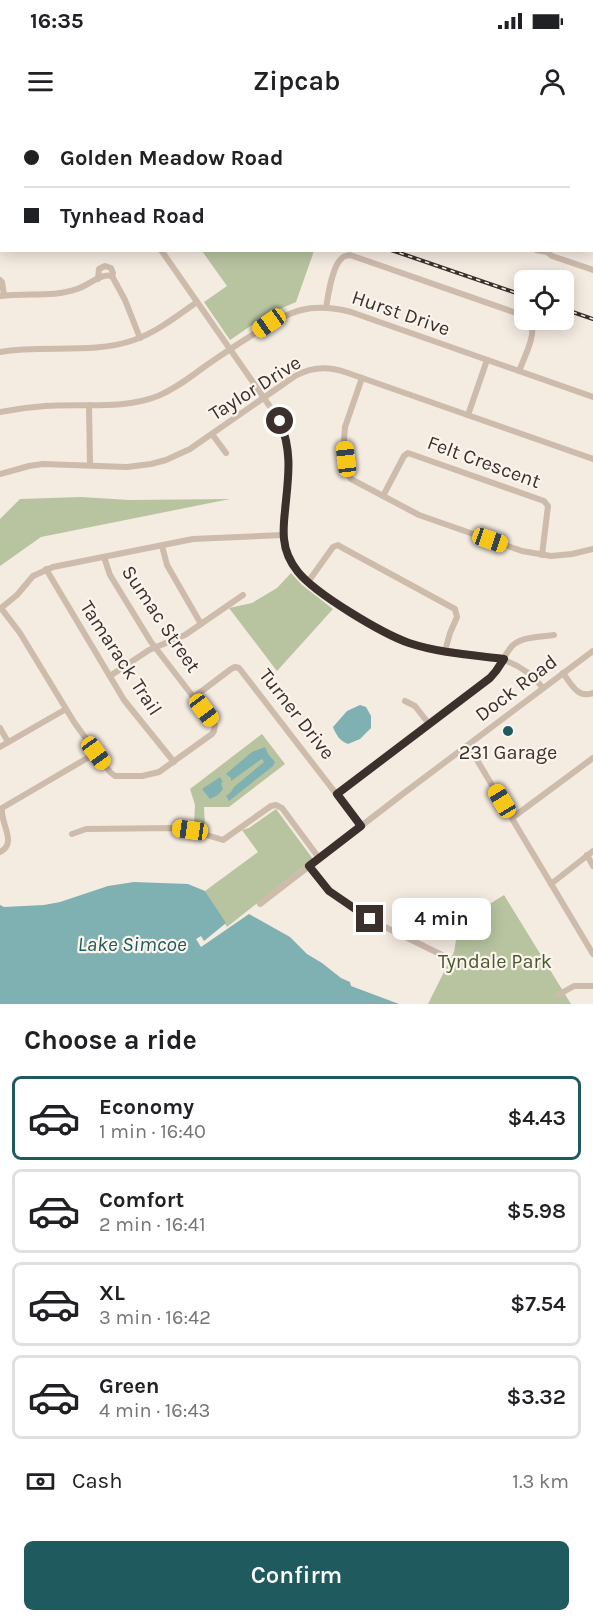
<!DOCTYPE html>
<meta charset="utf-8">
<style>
:root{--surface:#fff;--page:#f2f2f2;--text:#202124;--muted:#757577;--line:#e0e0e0;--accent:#1f5a5e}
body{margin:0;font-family:Karla,sans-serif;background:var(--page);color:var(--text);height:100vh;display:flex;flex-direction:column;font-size:22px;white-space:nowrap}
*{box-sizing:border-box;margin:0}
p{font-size:20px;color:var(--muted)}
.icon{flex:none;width:33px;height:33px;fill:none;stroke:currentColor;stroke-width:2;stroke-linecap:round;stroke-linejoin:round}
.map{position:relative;height:884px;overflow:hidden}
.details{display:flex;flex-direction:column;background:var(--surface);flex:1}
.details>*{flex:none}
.top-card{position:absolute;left:0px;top:0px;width:594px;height:132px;box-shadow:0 3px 15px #0003;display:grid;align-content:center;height:132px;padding:0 24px;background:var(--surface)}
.tools{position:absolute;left:514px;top:150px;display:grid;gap:12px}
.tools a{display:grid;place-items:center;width:60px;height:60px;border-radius:9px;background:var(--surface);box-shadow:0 3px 15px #0003;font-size:30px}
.end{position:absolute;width:27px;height:27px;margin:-14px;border:8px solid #3b302b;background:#fff;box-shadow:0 0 0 3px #fff}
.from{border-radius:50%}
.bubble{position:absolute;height:42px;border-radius:9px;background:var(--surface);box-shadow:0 3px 15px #0003;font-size:20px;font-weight:600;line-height:42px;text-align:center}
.car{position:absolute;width:18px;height:36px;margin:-18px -9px;border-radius:8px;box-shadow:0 0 4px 2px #0007;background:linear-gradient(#f5c518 24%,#345 0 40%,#f5c518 0 76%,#345 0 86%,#f5c518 0)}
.top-card b{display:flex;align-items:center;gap:21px;height:57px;font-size:22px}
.top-card b+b{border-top:2px solid var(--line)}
.top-card i{width:15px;height:15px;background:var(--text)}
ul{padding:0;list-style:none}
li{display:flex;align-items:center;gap:18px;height:84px;margin:0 12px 9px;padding:0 12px;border:3px solid var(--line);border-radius:9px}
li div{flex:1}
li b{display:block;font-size:22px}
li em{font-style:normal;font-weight:600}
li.active{border-color:var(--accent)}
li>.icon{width:54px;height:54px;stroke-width:1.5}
h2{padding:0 24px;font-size:27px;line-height:72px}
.pay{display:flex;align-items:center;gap:15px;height:66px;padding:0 24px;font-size:22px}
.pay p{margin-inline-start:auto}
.button{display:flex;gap:12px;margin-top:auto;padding:12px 24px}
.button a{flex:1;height:69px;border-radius:9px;background:var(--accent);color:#fff;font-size:24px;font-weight:600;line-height:69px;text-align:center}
.status{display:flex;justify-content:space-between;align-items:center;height:42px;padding:0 30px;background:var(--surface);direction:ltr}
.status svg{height:16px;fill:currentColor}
header{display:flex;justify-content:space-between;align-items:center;height:78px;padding:0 24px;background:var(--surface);font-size:27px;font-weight:600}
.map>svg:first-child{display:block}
.green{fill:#b8c4a0}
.water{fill:#7fb0b2}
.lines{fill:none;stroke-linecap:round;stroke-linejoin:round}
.minor{stroke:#cdbbac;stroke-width:6}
.rail-casing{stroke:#3b302b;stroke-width:4}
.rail{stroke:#fbf5ee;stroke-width:1.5;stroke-dasharray:4.5;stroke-linecap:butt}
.route{stroke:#3b302b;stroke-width:8}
.poi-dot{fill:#1f5a5e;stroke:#fbf5ee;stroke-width:2}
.labels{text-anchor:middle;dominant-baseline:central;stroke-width:4.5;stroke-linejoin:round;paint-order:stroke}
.street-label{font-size:20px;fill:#3b302b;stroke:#fbf5ee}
.poi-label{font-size:20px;fill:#3b302b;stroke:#fbf5ee}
.park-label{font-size:20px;fill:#4a5a2e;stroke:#fbf5ee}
.water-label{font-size:21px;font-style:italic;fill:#1f5a5e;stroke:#fbf5ee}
</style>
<div class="status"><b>16:35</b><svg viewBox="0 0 49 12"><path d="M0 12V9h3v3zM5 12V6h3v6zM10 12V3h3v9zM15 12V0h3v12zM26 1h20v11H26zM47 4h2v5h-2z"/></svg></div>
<header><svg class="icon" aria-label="menu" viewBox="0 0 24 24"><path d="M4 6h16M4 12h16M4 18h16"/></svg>Zipcab<svg class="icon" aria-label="person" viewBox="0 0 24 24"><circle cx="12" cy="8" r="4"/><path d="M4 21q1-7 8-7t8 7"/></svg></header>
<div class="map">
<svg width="593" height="884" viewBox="0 0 593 884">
<rect width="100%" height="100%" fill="#f4ebe1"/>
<g class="green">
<path d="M202 131H314L296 182 268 194 230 220 204 182 227 166Z"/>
<path d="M81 377 129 380 230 379 41 417 0 446V399L20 379Z"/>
<path d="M291 453 302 465 333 489 277 551 229 488 252 483 277 468Z"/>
<path d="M262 614 285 644 229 687H204L205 707 194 704 195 685 190 669Z"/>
<path d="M276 689 313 739 227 807 205 771 258 732 242 710 249 708Z"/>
<path d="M504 775 571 884H428L454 832 459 803Z"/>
</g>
<g class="water">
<path d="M360 585 366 587 371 596V608L360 619 348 624C340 621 336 615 333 607L347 591Z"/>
<path d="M265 627 268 634 275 642 273 646 229 681 226 676 231 672 234 667 264 642 262 639 260 640 231 661V658L226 654 252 632Z"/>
<path d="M220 657 223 662 221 663 223 669 218 675 210 679 202 669Z"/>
<path d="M134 762 188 764 205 771 226 803 204 821 201 816 196 819 201 827 249 794 290 817 307 834 322 843 341 858 350 862 351 866 399 884H0V785L4 787 44 785 60 782 108 766Z"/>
</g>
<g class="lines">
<g class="minor">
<path d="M153 0 157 2"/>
<path d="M199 0 201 2"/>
<path d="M310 0V2"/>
<path d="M424 0 425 2"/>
<path d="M496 0 497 2"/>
<path d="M578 0 579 2"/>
<path d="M190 2 192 0"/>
<path d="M592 24 593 25"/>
<path d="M0 47H2"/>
<path d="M0 105H2"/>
<path d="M161 130 280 301C285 314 289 327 289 341 289 373 275 410 290 440 305 469 375 509 405 521 414 525 425 527 436 529 479 538 513 530 543 568"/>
<path d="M536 130 547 132 552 136 593 150"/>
<path d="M98 159 99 149 105 146 111 148 113 153 112 156 125 180 140 218"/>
<path d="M0 160 2 162 4 175"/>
<path d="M0 176C26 172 52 178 77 169 88 166 100 153 112 156"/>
<path d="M326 188C328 176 332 147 341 139 344 135 346 136 350 135L525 196"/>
<path d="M0 232C43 224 92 235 134 220 157 212 177 196 197 182"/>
<path d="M519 251C524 238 538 212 530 200"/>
<path d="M362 258 345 307 344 320 348 354 351 359 419 395 522 431 551 436 572 434 593 429"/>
<path d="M89 285 90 345"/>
<path d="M0 292C15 289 30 287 45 286 83 283 122 290 158 276 175 269 189 258 204 247 221 235 239 223 257 212 291 190 310 182 351 192L593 277"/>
<path d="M468 295 487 240"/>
<path d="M212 314 226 333"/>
<path d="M0 354 29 346 43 344 127 347 151 344 166 340 190 329 295 256C311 247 328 246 345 252L593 339"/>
<path d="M383 376 404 336 408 333 544 381 548 386 542 435"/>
<path d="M162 426 167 445 201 504"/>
<path d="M46 449 124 580 174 642"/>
<path d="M308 462 333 427 338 425 341 427 455 489 457 497 450 513 445 531"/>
<path d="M1 488 20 513 74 602 110 652 115 656H142L159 652 212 614 214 611 215 605 151 522 110 455 104 437"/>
<path d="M0 489 17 475 33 456 53 447 193 419 283 415"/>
<path d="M563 553C571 564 578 579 593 573"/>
<path d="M110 556 149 530 185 515 243 475"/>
<path d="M194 577 231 549 235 547 239 548 361 706"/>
<path d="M405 581 415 586 429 604"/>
<path d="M0 608 8 622"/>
<path d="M468 625 593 834"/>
<path d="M0 627 66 589"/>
<path d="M337 674 490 558C499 550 502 539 509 530 517 516 540 517 554 515"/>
<path d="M512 698 593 638"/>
<path d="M72 714 86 709 175 708 190 710 223 720 271 686 276 685 282 688 319 738"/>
<path d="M0 732C18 723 0 704 2 688L96 633"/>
<path d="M587 735 593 746"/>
<path d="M309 746 329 771 356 791 383 806 442 835"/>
<path d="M551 764 593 731"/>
<path d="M260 784 404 673 593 531"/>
<path d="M558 875 574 866H593"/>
</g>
<g class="rail-casing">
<g id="rail">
<path d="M4 0 8 2"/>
<path d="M391 130 525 176"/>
<path d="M564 189 593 199"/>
</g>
</g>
<use href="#rail" class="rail"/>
</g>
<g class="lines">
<path class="route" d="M280 301C293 334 288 358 285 391 284 400 283 409 284 419 285 430 290 442 298 452 316 474 381 513 409 523 439 533 472 535 504 539L496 551 490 558 337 674 361 706 309 746 329 771 370 799"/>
</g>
<circle class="poi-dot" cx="508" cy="611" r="6"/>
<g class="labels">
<g class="street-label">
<text transform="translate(401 193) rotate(19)">Hurst Drive</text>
<text transform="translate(255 268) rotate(-32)">Taylor Drive</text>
<text transform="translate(484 342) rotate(20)">Felt Crescent</text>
<text transform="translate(161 499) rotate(56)">Sumac Street</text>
<text transform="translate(121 538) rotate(57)">Tamarack Trail</text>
<text transform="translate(516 568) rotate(-37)">Dock Road</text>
<text transform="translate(297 594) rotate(52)">Turner Drive</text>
</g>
<g class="poi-label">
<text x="508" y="632">231 Garage</text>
</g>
<g class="park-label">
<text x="495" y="841">Tyndale Park</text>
</g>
<g class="water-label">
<text x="132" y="824">Lake Simcoe</text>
</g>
</g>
</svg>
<div class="tools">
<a><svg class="icon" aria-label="locate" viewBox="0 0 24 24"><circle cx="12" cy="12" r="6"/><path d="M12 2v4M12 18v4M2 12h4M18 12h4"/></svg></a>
</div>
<i class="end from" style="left:280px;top:301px"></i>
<i class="end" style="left:370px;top:799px"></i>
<div class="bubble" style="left:392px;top:778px;width:99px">4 min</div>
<i class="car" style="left:269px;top:203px;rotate:235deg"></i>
<i class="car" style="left:346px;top:339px;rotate:353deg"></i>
<i class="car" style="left:490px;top:420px;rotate:109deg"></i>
<i class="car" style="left:204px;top:590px;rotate:143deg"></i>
<i class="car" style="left:96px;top:633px;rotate:144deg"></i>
<i class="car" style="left:502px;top:681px;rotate:329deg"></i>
<i class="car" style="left:190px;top:710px;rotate:278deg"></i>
<div class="top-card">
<b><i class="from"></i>Golden Meadow Road</b>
<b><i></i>Tynhead Road</b>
</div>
</div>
<section class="details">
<h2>Choose a ride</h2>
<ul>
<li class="active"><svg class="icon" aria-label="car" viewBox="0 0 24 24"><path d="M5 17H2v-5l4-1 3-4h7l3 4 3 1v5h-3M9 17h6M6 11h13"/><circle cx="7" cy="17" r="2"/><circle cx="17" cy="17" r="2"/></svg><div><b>Economy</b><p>1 min · 16:40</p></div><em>$4.43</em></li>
<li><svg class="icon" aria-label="car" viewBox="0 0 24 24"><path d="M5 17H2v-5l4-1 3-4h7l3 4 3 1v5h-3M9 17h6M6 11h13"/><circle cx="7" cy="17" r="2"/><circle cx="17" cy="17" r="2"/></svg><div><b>Comfort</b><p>2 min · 16:41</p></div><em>$5.98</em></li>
<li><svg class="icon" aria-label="car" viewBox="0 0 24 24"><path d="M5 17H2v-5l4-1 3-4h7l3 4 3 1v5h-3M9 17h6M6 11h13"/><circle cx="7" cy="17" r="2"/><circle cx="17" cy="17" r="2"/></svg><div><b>XL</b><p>3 min · 16:42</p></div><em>$7.54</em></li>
<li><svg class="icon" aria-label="car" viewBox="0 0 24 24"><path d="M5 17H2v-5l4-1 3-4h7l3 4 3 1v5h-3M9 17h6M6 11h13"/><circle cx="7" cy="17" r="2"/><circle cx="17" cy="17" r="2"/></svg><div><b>Green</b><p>4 min · 16:43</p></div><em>$3.32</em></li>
</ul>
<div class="pay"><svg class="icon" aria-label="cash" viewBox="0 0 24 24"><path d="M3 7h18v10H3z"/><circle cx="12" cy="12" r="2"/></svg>Cash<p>1.3 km</p></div>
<div class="button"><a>Confirm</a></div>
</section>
